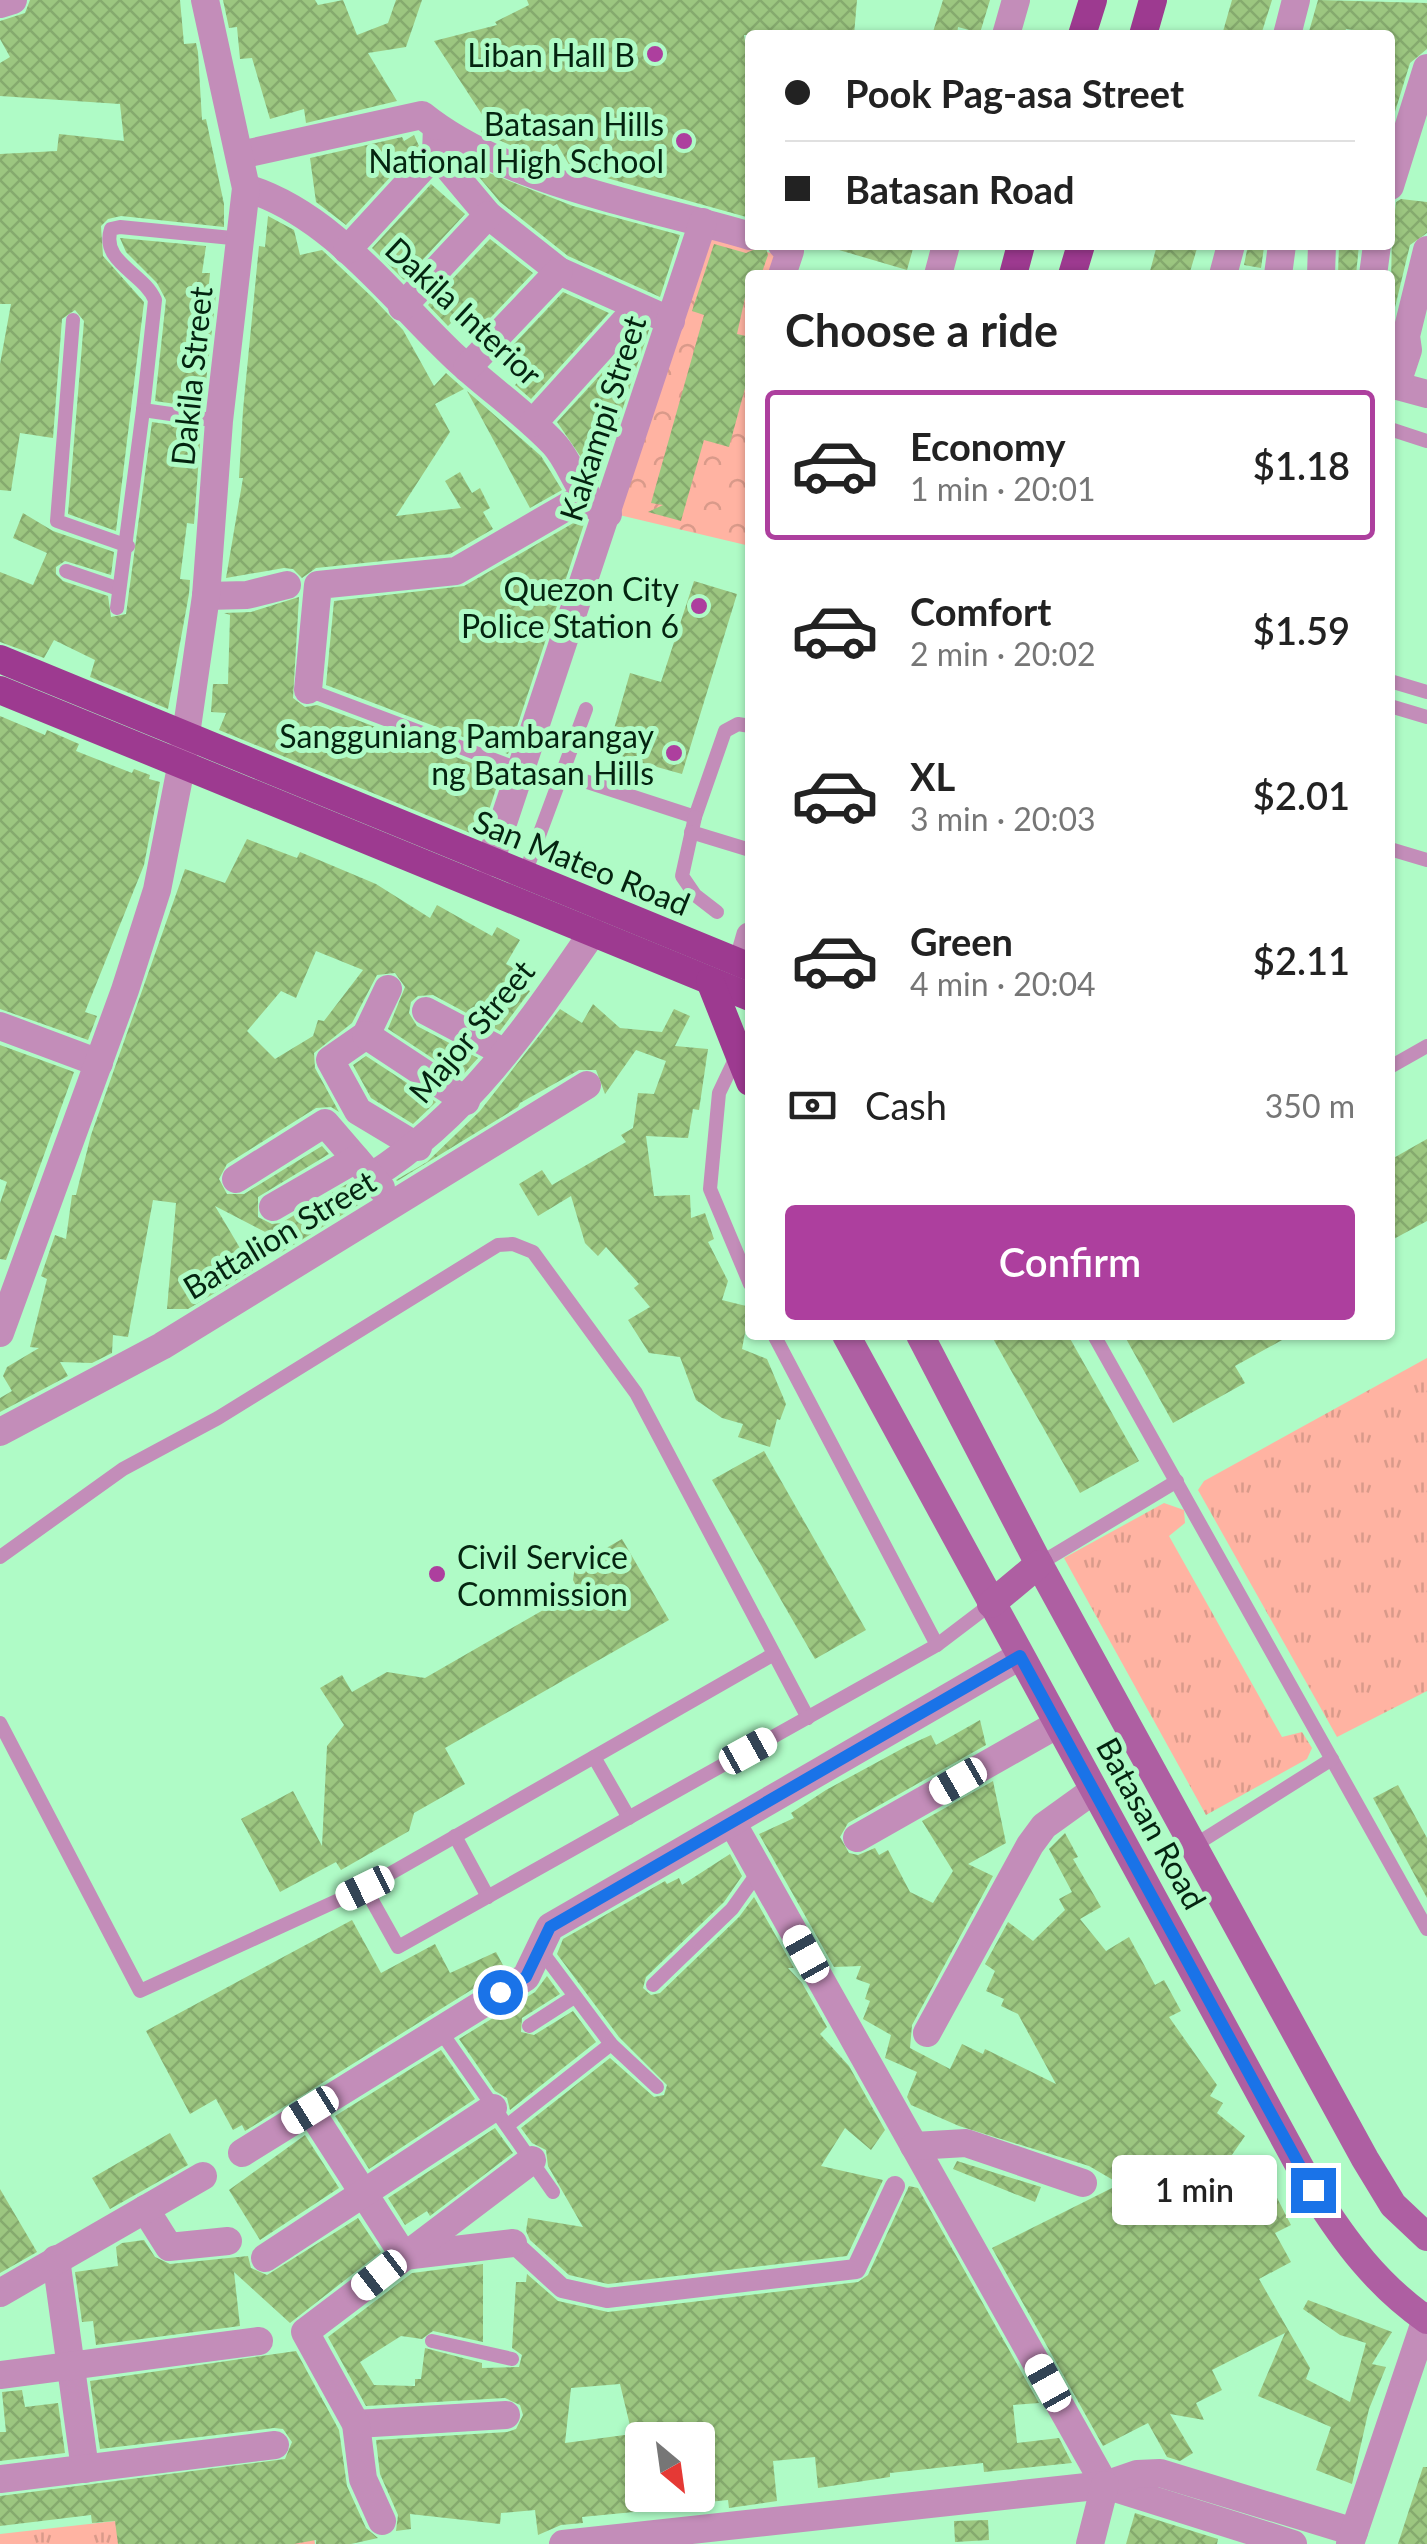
<!DOCTYPE html>
<meta charset="utf-8">
<style>
:root{--surface:#fff;--page:#f6f6f6;--text:#222;--muted:#767676;--line:#e0e0e0;--accent:#ad3f9e}
body{margin:0;font-family:Lato,sans-serif;background:var(--page);color:var(--text);height:100vh;display:flex;flex-direction:column;font-size:38px;white-space:nowrap}
*{box-sizing:border-box;margin:0}
p{font-size:32px;color:var(--muted)}
.icon{flex:none;width:55px;height:55px;fill:none;stroke:currentColor;stroke-width:2;stroke-linecap:round;stroke-linejoin:round}
.map{position:relative;flex:1;overflow:hidden}
.details{position:absolute;left:745px;top:270px;width:650px;height:1070px;display:flex;flex-direction:column;background:var(--surface);border-radius:10px;box-shadow:0 2px 8px #0004}
.details>*{flex:none}
.top-card{position:absolute;left:745px;top:30px;width:650px;height:220px;border-radius:10px;box-shadow:0 2px 8px #0004;display:grid;align-content:center;height:220px;padding:0 40px;background:var(--surface)}
.needle{width:65px;rotate:151deg}
.tools{position:absolute;left:625px;top:2422px;display:grid;gap:20px}
.tools a{display:grid;place-items:center;width:90px;height:90px;border-radius:10px;background:var(--surface);box-shadow:0 2px 8px #0004;font-size:50px}
.end{position:absolute;width:45px;height:45px;margin:-22px;border:12px solid #1a73e8;background:#fff;box-shadow:0 0 0 5px #fff}
.from{border-radius:50%}
.bubble{position:absolute;height:70px;border-radius:10px;background:var(--surface);box-shadow:0 2px 8px #0004;font-size:32px;font-weight:600;line-height:70px;text-align:center}
.car{position:absolute;width:30px;height:60px;margin:-30px -15px;border-radius:12px;box-shadow:0 0 8px 2px #0007;background:linear-gradient(#fff 24%,#345 0 40%,#fff 0 76%,#345 0 86%,#fff 0)}
.top-card b{display:flex;align-items:center;gap:35px;height:95px;font-size:38px}
.top-card b+b{border-top:2px solid var(--line)}
.top-card i{width:25px;height:25px;background:var(--text)}
ul{padding:0;list-style:none}
li{display:flex;align-items:center;gap:30px;height:150px;margin:0 20px 15px;padding:0 20px;border:5px solid transparent;border-radius:10px}
li div{flex:1}
li b{display:block;font-size:38px}
li em{font-style:normal;font-weight:600}
li.selected{border-color:var(--accent)}
li>.icon{width:90px;height:90px;stroke-width:1.5}
h2{padding:0 40px;font-size:45px;line-height:120px}
.pay{display:flex;align-items:center;gap:25px;height:110px;padding:0 40px;font-size:38px}
.pay p{margin-inline-start:auto}
.button{display:flex;gap:20px;margin-top:auto;padding:20px 40px}
.button a{flex:1;height:115px;border-radius:10px;background:var(--accent);color:#fff;font-size:40px;font-weight:600;line-height:115px;text-align:center}
.map>svg:first-child{display:block}
.grass{fill:url(#grass-tufts)}
.park{fill:url(#park-crowns)}
.building{fill:url(#building-cross-hatch);fill-rule:evenodd}
.lines{fill:none;stroke-linecap:round;stroke-linejoin:round}
.service{stroke:#c38db9;stroke-width:14}
.pedestrian{stroke:#c38db9;stroke-width:20}
.minor{stroke:#c38db9;stroke-width:28}
.tertiary{stroke:#c38db9;stroke-width:28}
.secondary{stroke:#ae5fa2;stroke-width:28}
.primary{stroke:#9d3a90;stroke-width:28}
.route{stroke:#1a73e8;stroke-width:12}
.poi-dot{fill:#ad3f9e;stroke:#affbc6;stroke-width:4}
.labels{text-anchor:middle;dominant-baseline:central;stroke-width:10;stroke-linejoin:round;paint-order:stroke}
.poi-label{font-size:32px;fill:#042410;stroke:#affbc6;text-anchor:end}
.street-label{font-size:32px;fill:#042410;stroke:#affbc6}
</style>
<div class="map">
<svg width="1427" height="2544" viewBox="0 0 1427 2544">
<defs>
<pattern id="grass-tufts" width="24" height="20" patternUnits="userSpaceOnUse" patternTransform="scale(2.5)"><rect width="24" height="20" fill="#ffb3a2"/><path d="M3 7l-1-3M5 7V3M7 7l1-3M15 17l-1-3M17 17v-4M19 17l1-3" fill="none" stroke="#d99a8a"/></pattern>
<pattern id="park-crowns" width="20" height="18" patternUnits="userSpaceOnUse" patternTransform="scale(2.5)"><rect width="20" height="18" fill="#ffb3a2"/><path d="M2 6a3 3 0 1 1 6 0M12 15a3 3 0 1 1 6 0" fill="none" stroke="#d99a8a"/></pattern>
<pattern id="building-cross-hatch" width="8" height="8" patternUnits="userSpaceOnUse" patternTransform="scale(2.5)"><rect width="8" height="8" fill="#9cc680"/><path d="M0 0l8 8M0 8l8-8" fill="none" stroke="#85aa6e"/></pattern>
</defs>
<rect width="100%" height="100%" fill="#affbc6"/>
<g class="grass">
<path d="M1427 1358V1691L1337 1737 1198 1490 1204 1481Z"/>
<path d="M1164 1503 1184 1510 1185 1523 1169 1536 1282 1737 1302 1732 1312 1748 1307 1759 1206 1815 1064 1558Z"/>
<path d="M306 2489 315 2544H0V2534L259 2505Z"/>
</g>
<path class="park" d="M706 236 782 256 777 275H750V546L615 514Z"/>
<g class="building">
<path d="M30 0H180L184 44 196 43 198 52 202 120 206 119 224 204V227L121 216 108 219 101 226 103 256 144 302 116 531 68 514 84 321 75 310 62 319 53 438 20 433 11 491 0 490V364L11 304H0V154L57 151 59 134 124 141 120 104 0 96V63L10 57 0 39V21L25 13Z"/>
<path d="M223 0H315L318 5 343 0 357 35 388 23 396 0H422L406 47 368 53 397 101 306 123 304 109 270 119 252 58 240 59 237 27 229 28Z"/>
<path d="M527 0H857L854 35H744L750 75V218L571 168 557 144 535 156 481 132 488 113 483 116 434 41 497 25 495 22 529 5Z"/>
<path d="M943 0H990L980 33 958 27 957 35H932Z"/>
<path d="M1232 0H1272L1261 35H1222Z"/>
<path d="M1318 0 1427 3V49L1410 63 1390 128V35L1346 29 1344 35H1308Z"/>
<path d="M414 135 419 146 346 225 316 202 310 158 402 137 404 141Z"/>
<path d="M469 165 573 206 680 235 660 297 568 256 500 202Z"/>
<path d="M431 184 465 214 404 280 372 248Z"/>
<path d="M1401 199 1427 202V233L1410 245 1390 328 1392 236 1396 202Z"/>
<path d="M268 216 294 230 300 255 322 250 372 297 403 330 434 386 446 373 464 389 435 404 450 432 396 516 461 508 445 481 460 472 472 493 480 488 490 508 483 512 493 529 450 554 316 568 302 578 293 569 284 568 226 578 243 478H239L243 410 259 246 265 247Z"/>
<path d="M120 238 206 246 202 273H210L208 294H216L203 408 155 401 166 300 157 283 126 252Z"/>
<path d="M490 239 533 273 472 337 454 320 448 326 428 305Z"/>
<path d="M714 244 746 253 765 245 768 255 761 275H750L737 334 750 337V370L729 447 704 440 681 521 648 512 663 505 651 503 704 315 692 311Z"/>
<path d="M840 245H914L907 270 839 250Z"/>
<path d="M1157 245H1198L1189 275H1149Z"/>
<path d="M1248 245 1264 247 1261 268 1244 265Z"/>
<path d="M1339 245H1359L1356 275H1338Z"/>
<path d="M563 292 609 313 531 399 515 385 521 379 500 359Z"/>
<path d="M643 328 649 330 598 482 557 422Z"/>
<path d="M467 391 541 456 562 490 530 508Z"/>
<path d="M152 422 201 429 194 524 187 523 180 579 190 580 189 594 168 709 90 677 95 660 54 640 44 658 0 642V572L33 585 47 553 13 538 23 513 53 531 114 552 111 575 65 561 56 567V574L63 581 108 596 111 617 126 614Z"/>
<path d="M582 518 585 521 508 754 326 685 334 601 464 586Z"/>
<path d="M694 581 737 594 682 774 607 753 630 673 661 682Z"/>
<path d="M299 597 293 698 305 707 317 705 501 774 480 837 219 730 226 713 211 712 213 684H228L230 615 224 613 251 612Z"/>
<path d="M0 716 45 735 47 730 79 744 76 751 132 773 134 769 150 775 149 779 160 782 144 865 85 1012 97 1016 88 1040 0 1009Z"/>
<path d="M247 839 297 858 300 852 376 884 430 918 437 905 492 936 497 927 520 940 506 964 531 976 525 988 530 991 500 1031 433 995 418 996 411 1002 409 1013 417 1026 478 1058 461 1077 388 1029 405 987 395 973 377 975 352 1023 314 1053 315 1068 339 1112 331 1107 316 1108 227 1164 219 1179 227 1194H244L322 1146 329 1154 258 1197V1217L272 1224 281 1223 352 1181 368 1199 282 1252 275 1237 215 1206 253 1270 188 1309H167L176 1203 153 1200 128 1337 113 1335 112 1353 92 1363 60 1362 68 1376 0 1412V1398L12 1391 3 1376 7 1367 39 1348 30 1347 47 1279 41 1276 55 1235 66 1239 72 1195H76L91 1135 185 869 225 883ZM316 951 363 970 324 1021 318 1020 313 1036 275 1059 247 1031 281 991 296 998Z"/>
<path d="M593 1004 620 1028 662 1032 674 1009 690 1016 675 1046 708 1049 699 1110 693 1109 688 1138 646 1136 654 1196 690 1195 691 1218 705 1213 714 1239 708 1242 728 1281 722 1300 750 1307 742 1349 767 1359 786 1404 780 1420 777 1419 770 1447 738 1437 743 1424 722 1418 696 1400 680 1357 649 1353 628 1320 650 1307 634 1288 639 1284 606 1247 598 1256 585 1243 571 1196 538 1216 519 1184 542 1170 552 1185 626 1142 621 1135 633 1128 638 1093 654 1094 666 1061 636 1050 605 1094 596 1070H579L520 1103 518 1107 397 1181 396 1180 427 1162 480 1111 560 1009 582 1023Z"/>
<path d="M0 1045 74 1072 6 1260 0 1259V1203L7 1182 0 1179Z"/>
<path d="M366 1056 436 1102 413 1124 371 1098 353 1065Z"/>
<path d="M1427 1139V1221L1390 1241V1160Z"/>
<path d="M991 1335H1068L1139 1461 1080 1493Z"/>
<path d="M1124 1335H1291L1235 1366 1245 1383 1173 1423Z"/>
<path d="M764 1451 866 1630 815 1659 712 1480Z"/>
<path d="M622 1539 669 1620 445 1748 465 1784 414 1813 409 1831 341 1870 336 1862 280 1892 241 1819 293 1791 322 1846 327 1746 344 1725 320 1688 342 1675 352 1692 387 1672 425 1678 578 1590 573 1580 575 1566Z"/>
<path d="M980 1720 986 1745 848 1823 840 1837 849 1853 858 1855 875 1848 879 1855 888 1850 910 1892 933 1903 953 1871 922 1821 993 1781 1006 1843 968 1864 993 1876 912 2025 910 2048 950 2069 962 2044 983 2054 985 2049 1056 2084 1018 2014 1001 2006 1004 1999 986 1991 995 1971 985 1964 1008 1922 1033 1941 1065 1910 1059 1899 1072 1892 1049 1849 1065 1833 1078 1857 1073 1859 1101 1907 1080 1919 1106 1951 1129 1937 1155 1985 1164 1980 1181 2011 1169 2017 1217 2085 1210 2096 1223 2103 1217 2113 1245 2136 1209 2188 1224 2219 1274 2192 1291 2225 1275 2233 1291 2262 1259 2279 1310 2368 1306 2379 1350 2402 1366 2343 1340 2335 1303 2309 1308 2300 1392 2332 1372 2364 1386 2367 1369 2409 1352 2484 1316 2470 1331 2427 1258 2396 1285 2333 1212 2370 1222 2390 1196 2403 1204 2420 1170 2414 1193 2453 1180 2461 1167 2457 1148 2423 1103 2446 992 2248 1120 2184 1089 2166 959 2126 911 2105 907 2097 917 2072 885 2058 891 2035 863 2019 870 2001 865 1999 870 1984 856 1979 861 1966 834 1967 759 1834 794 1818 791 1813 826 1790 907 1746 931 1735 936 1745Z"/>
<path d="M1398 1785 1427 1838V1898L1373 1798Z"/>
<path d="M730 1854 742 1876 724 1902 646 1977 643 1988 651 1995 660 1993 739 1917 754 1897 794 1968H788L802 1983 827 2027 820 2034 849 2066 885 2130 871 2150 845 2128 821 2166 883 2180 847 2256 608 2284 569 2275 530 2240 526 2231 528 2218 583 2227 548 2166 546 2150 532 2143 521 2128 610 2058 654 2097 664 2095 667 2085 619 2037 557 1954 563 1939 665 1881 667 1884 679 1878 682 1885Z"/>
<path d="M352 1920 381 1973 435 1944 450 1973 496 1952 505 1969 245 2131 242 2125 233 2130 216 2099 190 2114 146 2031Z"/>
<path d="M547 1976 560 1994 522 2018 521 2032 534 2035 573 2011 596 2042 510 2110 507 2098 495 2091 459 2039 535 1992Z"/>
<path d="M441 2050 475 2099 369 2169 335 2116Z"/>
<path d="M495 2128 513 2153 430 2216 427 2211 405 2225 388 2198Z"/>
<path d="M170 2133 188 2165 110 2209 92 2178Z"/>
<path d="M305 2135 339 2188 260 2240 229 2190Z"/>
<path d="M957 2161 1041 2187 1035 2202 953 2169Z"/>
<path d="M909 2186 918 2188 1039 2403 1013 2405 1017 2443 1059 2438 1072 2463 984 2472 983 2463 890 2473V2477L818 2488 815 2457 773 2461 777 2501 729 2508 728 2500 698 2503V2440H636L644 2511 582 2517 583 2523 561 2525 538 2535 535 2510 501 2513 500 2524 410 2514 411 2529 396 2531 398 2515 380 2474 376 2440 507 2432 516 2429 523 2415 520 2405 505 2398 366 2406 328 2337 412 2273 483 2264V2342L433 2331 422 2339 401 2336 360 2362 374 2385 415 2386V2379H421L425 2348 482 2363V2368L519 2367 522 2355 512 2348 516 2282H526L527 2274 558 2301 608 2312 858 2282 868 2275ZM620 2384 632 2434 565 2443 571 2388Z"/>
<path d="M0 2189 37 2252 0 2273Z"/>
<path d="M358 2218 381 2252 290 2323 234 2272 240 2326 96 2345 93 2321 82 2322 75 2272 118 2266 116 2247 122 2243 144 2240 155 2257 170 2264 248 2256 251 2268 267 2275Z"/>
<path d="M296 2351 339 2430 347 2486 366 2528 378 2538 351 2544H316V2540L294 2544H118L115 2521 92 2523 91 2515 0 2526V2496L285 2459 292 2442 283 2429 274 2428 100 2449 90 2381Z"/>
<path d="M22 2390 25 2407 58 2403 65 2453 0 2461V2432H6L2 2392Z"/>
<path d="M1423 2467H1427V2544H1398Z"/>
<path d="M1135 2513 1218 2539 1217 2544H1126Z"/>
<path d="M988 2520 989 2540 955 2542 954 2521Z"/>
</g>
<g class="lines">
<g class="service">
<path d="M73 320 57 521 128 546"/>
<path d="M219 421 143 410 155 300C144 273 100 262 111 229L120 227 242 239"/>
<path d="M1390 429 1427 441"/>
<path d="M66 571 119 589"/>
<path d="M117 608 143 410"/>
<path d="M1390 681 1427 692"/>
<path d="M308 690 521 770"/>
<path d="M1390 706 1427 717"/>
<path d="M563 774 695 817 725 731 738 724 750 726"/>
<path d="M695 817 682 876 695 895 717 912"/>
<path d="M691 832 750 850"/>
<path d="M1390 849 1427 860"/>
<path d="M524 876 586 709"/>
<path d="M738 1053 719 1093 710 1189 750 1284"/>
<path d="M1390 1067 1427 1046"/>
<path d="M774 1335 937 1645"/>
<path d="M1094 1335 1427 1929"/>
<path d="M0 1557 123 1469 218 1418 498 1245 513 1244 533 1252 636 1393 808 1718"/>
<path d="M1039 1564 1177 1481"/>
<path d="M0 1723 140 1991 365 1888 774 1654"/>
<path d="M594 1757 629 1818"/>
<path d="M455 1836 488 1897"/>
<path d="M1195 1845 1332 1759"/>
<path d="M365 1888 398 1947 937 1645 991 1604"/>
<path d="M542 1952 611 2044 657 2087"/>
<path d="M653 1985 732 1909 759 1871"/>
<path d="M529 2026 574 1997"/>
<path d="M439 2029 553 2192"/>
<path d="M508 2125 611 2044"/>
<path d="M432 2341 512 2359"/>
</g>
<path class="pedestrian" d="M513 2243 562 2288 607 2298 856 2269 895 2186"/>
<g class="minor">
<path d="M0 4 13 0"/>
<path d="M1006 35 1016 0"/>
<path d="M1287 35 1296 0"/>
<path d="M437 127 436 153 488 215 559 271 671 321"/>
<path d="M240 155 422 115C506 183 646 205 750 236"/>
<path d="M1390 186 1427 68"/>
<path d="M246 188C332 214 392 298 456 358 488 388 524 412 554 444 573 464 581 505 608 514"/>
<path d="M347 250 436 153"/>
<path d="M782 275 790 251 782 245"/>
<path d="M938 275 946 245"/>
<path d="M1223 275 1231 245"/>
<path d="M1278 275 1282 245"/>
<path d="M1321 275 1322 245"/>
<path d="M1373 275 1377 245"/>
<path d="M402 307 488 215"/>
<path d="M467 368 559 271"/>
<path d="M1390 384 1427 394"/>
<path d="M1396 386 1408 350 1406 336 1427 250"/>
<path d="M533 423 638 307"/>
<path d="M206 596 247 595 287 585"/>
<path d="M308 690 318 585 456 571 587 495"/>
<path d="M490 862 703 222"/>
<path d="M742 964 750 936"/>
<path d="M388 989 366 1035 330 1060 358 1111 418 1147"/>
<path d="M426 1011 505 1053"/>
<path d="M0 1026 99 1063"/>
<path d="M366 1035 466 1101"/>
<path d="M372 1176C468 1115 529 1025 593 932"/>
<path d="M236 1179 325 1123 381 1188"/>
<path d="M273 1207 356 1159"/>
<path d="M0 1333 125 990 157 890 182 762 206 596 219 421 246 188 205 0"/>
<path d="M0 1432 162 1346 587 1085"/>
<path d="M733 1824 1105 2485 1293 2544"/>
<path d="M857 1838 1058 1724"/>
<path d="M927 2033 1030 1845 1044 1826 1094 1790"/>
<path d="M310 2110 404 2256 513 2243"/>
<path d="M914 2146 966 2143 1083 2183"/>
<path d="M242 2153 526 1977 550 1927 1020 1656"/>
<path d="M145 2209 169 2247 228 2241"/>
<path d="M265 2258 493 2108"/>
<path d="M56 2259 85 2469"/>
<path d="M0 2293 203 2176"/>
<path d="M0 2375 259 2341"/>
<path d="M356 2424 506 2415"/>
<path d="M0 2479 275 2445"/>
<path d="M382 2521 363 2479 356 2424 305 2332 532 2160"/>
<path d="M563 2544 1105 2485 1137 2474 1160 2473 1354 2532"/>
<path d="M1090 2544 1105 2485"/>
</g>
<path class="tertiary" d="M1350 2544 1427 2316"/>
<g class="secondary">
<path d="M846 1335 1313 2191C1345 2242 1377 2285 1427 2320"/>
<path d="M920 1335 1039 1564 1365 2159 1393 2205 1427 2237"/>
<path d="M991 1604 1039 1564"/>
</g>
<g class="primary">
<path d="M1082 35 1093 0"/>
<path d="M1143 35 1153 0"/>
<path d="M1013 275 1021 245"/>
<path d="M1072 275 1081 245"/>
<path d="M0 659 750 967"/>
<path d="M0 690 750 997"/>
<path d="M710 981 750 1082"/>
</g>
</g>
<g class="lines">
<path class="route" d="M500 1992 526 1977 550 1927 1020 1656 1313 2190"/>
</g>
<g class="poi-dot">
<circle cx="655" cy="54" r="10"/>
<circle cx="684" cy="141" r="10"/>
<circle cx="699" cy="606" r="10"/>
<circle cx="674" cy="753" r="10"/>
<circle cx="437" cy="1574" r="10"/>
</g>
<g class="labels">
<g class="poi-label">
<text x="635" y="54">Liban Hall B</text>
<text x="664" y="123">Batasan Hills<tspan x="664" dy="37">National High School</tspan></text>
<text x="679" y="588">Quezon City<tspan x="679" dy="37">Police Station 6</tspan></text>
<text x="654" y="735">Sangguniang Pambarangay<tspan x="654" dy="37">ng Batasan Hills</tspan></text>
<text x="457" y="1556" text-anchor="start">Civil Service<tspan x="457" dy="37">Commission</tspan></text>
</g>
<g class="street-label">
<text transform="translate(464 311) rotate(43)">Dakila Interior</text>
<text transform="translate(191 376) rotate(-84)">Dakila Street</text>
<text transform="translate(602 418) rotate(-72)">Kakampi Street</text>
<text transform="translate(582 862) rotate(22)">San Mateo Road</text>
<text transform="translate(471 1031) rotate(-50)">Major Street</text>
<text transform="translate(279 1234) rotate(-31)">Battalion Street</text>
<text transform="translate(1152 1823) rotate(61)">Batasan Road</text>
</g>
</g>
</svg>
<div class="tools">
<a><svg class="needle" viewBox="-14 -14 28 28"><path d="M0-13l5 13h-10z" fill="#e53935"/><path d="M0 13l5-13h-10z" fill="#767676"/></svg></a>
</div>
<i class="end from" style="left:500px;top:1992px"></i>
<i class="end" style="left:1313px;top:2190px"></i>
<div class="bubble" style="left:1112px;top:2155px;width:165px">1 min</div>
<i class="car" style="left:748px;top:1751px;rotate:61deg"></i>
<i class="car" style="left:958px;top:1781px;rotate:240deg"></i>
<i class="car" style="left:365px;top:1888px;rotate:244deg"></i>
<i class="car" style="left:806px;top:1954px;rotate:331deg"></i>
<i class="car" style="left:310px;top:2110px;rotate:238deg"></i>
<i class="car" style="left:379px;top:2275px;rotate:232deg"></i>
<i class="car" style="left:1048px;top:2383px;rotate:331deg"></i>
<div class="top-card">
<b><i class="from"></i>Pook Pag-asa Street</b>
<b><i></i>Batasan Road</b>
</div>
<section class="details">
<h2>Choose a ride</h2>
<ul>
<li class="selected"><svg class="icon" aria-label="car" viewBox="0 0 24 24"><path d="M5 17H2v-5l4-1 3-4h7l3 4 3 1v5h-3M9 17h6M6 11h13"/><circle cx="7" cy="17" r="2"/><circle cx="17" cy="17" r="2"/></svg><div><b>Economy</b><p>1 min · 20:01</p></div><em>$1.18</em></li>
<li><svg class="icon" aria-label="car" viewBox="0 0 24 24"><path d="M5 17H2v-5l4-1 3-4h7l3 4 3 1v5h-3M9 17h6M6 11h13"/><circle cx="7" cy="17" r="2"/><circle cx="17" cy="17" r="2"/></svg><div><b>Comfort</b><p>2 min · 20:02</p></div><em>$1.59</em></li>
<li><svg class="icon" aria-label="car" viewBox="0 0 24 24"><path d="M5 17H2v-5l4-1 3-4h7l3 4 3 1v5h-3M9 17h6M6 11h13"/><circle cx="7" cy="17" r="2"/><circle cx="17" cy="17" r="2"/></svg><div><b>XL</b><p>3 min · 20:03</p></div><em>$2.01</em></li>
<li><svg class="icon" aria-label="car" viewBox="0 0 24 24"><path d="M5 17H2v-5l4-1 3-4h7l3 4 3 1v5h-3M9 17h6M6 11h13"/><circle cx="7" cy="17" r="2"/><circle cx="17" cy="17" r="2"/></svg><div><b>Green</b><p>4 min · 20:04</p></div><em>$2.11</em></li>
</ul>
<div class="pay"><svg class="icon" aria-label="cash" viewBox="0 0 24 24"><path d="M3 7h18v10H3z"/><circle cx="12" cy="12" r="2"/></svg>Cash<p>350 m</p></div>
<div class="button"><a>Confirm</a></div>
</section>
</div>
